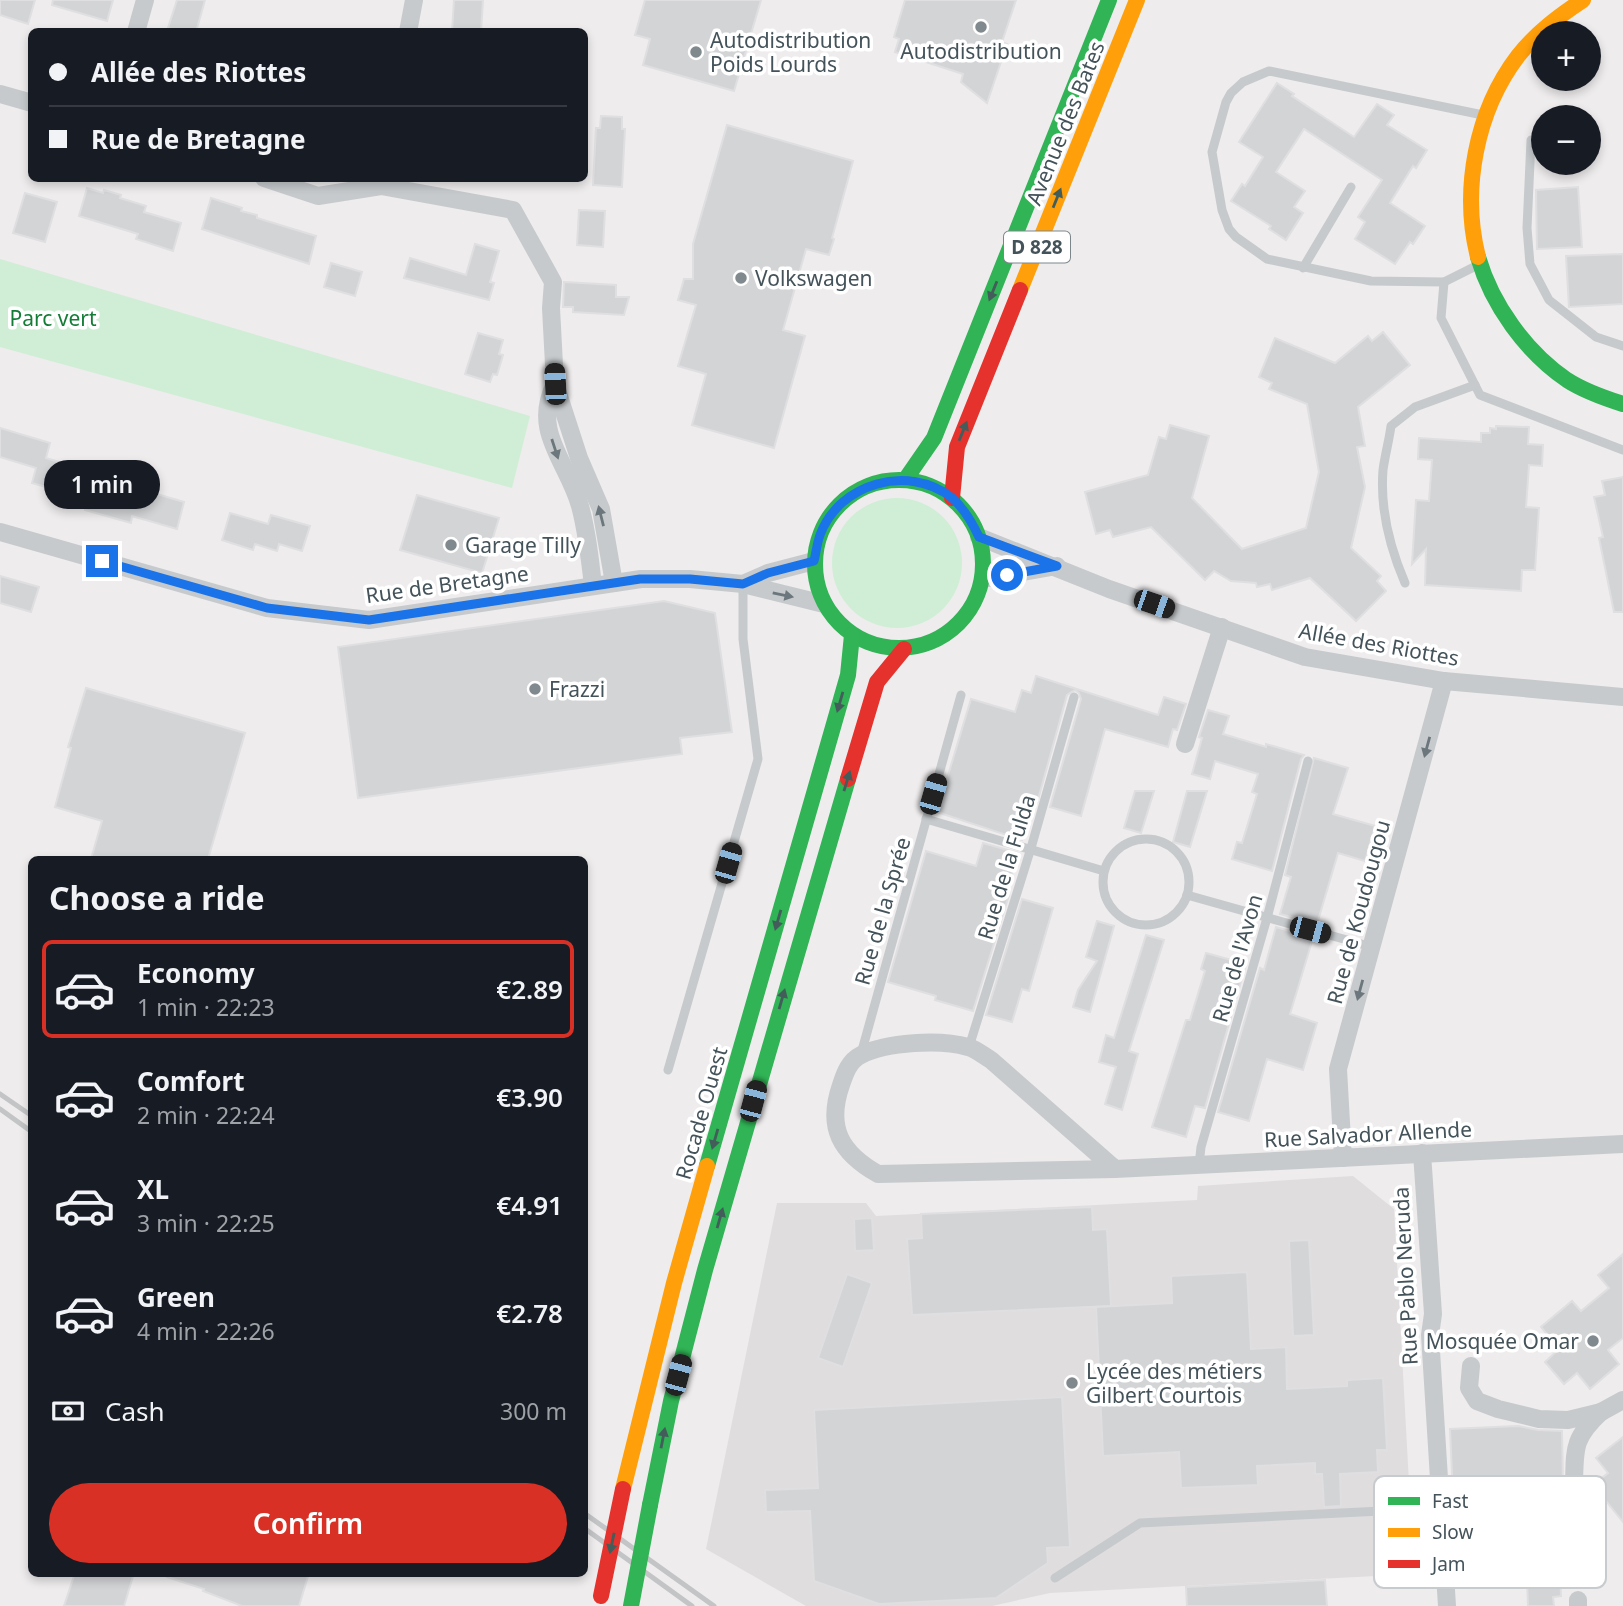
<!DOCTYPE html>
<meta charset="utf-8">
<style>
:root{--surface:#171b24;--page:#20242c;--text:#f1f3f6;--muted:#9ea1a6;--line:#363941;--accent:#d93025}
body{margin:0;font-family:"Noto Sans",sans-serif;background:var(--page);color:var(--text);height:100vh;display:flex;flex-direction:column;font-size:26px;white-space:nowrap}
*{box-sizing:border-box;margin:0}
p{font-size:23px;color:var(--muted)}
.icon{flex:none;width:38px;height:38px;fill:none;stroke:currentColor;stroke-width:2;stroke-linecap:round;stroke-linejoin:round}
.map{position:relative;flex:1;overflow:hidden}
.drawer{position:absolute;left:28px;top:856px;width:560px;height:721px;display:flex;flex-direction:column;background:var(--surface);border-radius:10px;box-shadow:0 4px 10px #0003}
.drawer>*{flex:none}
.banner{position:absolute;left:28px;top:28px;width:560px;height:154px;border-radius:10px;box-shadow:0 4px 10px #0003;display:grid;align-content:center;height:154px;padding:0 21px;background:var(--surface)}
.fabs{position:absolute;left:1531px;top:21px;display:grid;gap:14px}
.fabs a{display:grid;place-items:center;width:70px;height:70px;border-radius:50%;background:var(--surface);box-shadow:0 4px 10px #0003;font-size:35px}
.end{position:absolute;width:32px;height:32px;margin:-16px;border:9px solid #1a73e8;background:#fff;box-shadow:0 0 0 4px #fff}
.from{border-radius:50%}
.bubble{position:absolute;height:49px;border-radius:24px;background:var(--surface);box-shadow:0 4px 10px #0003;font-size:23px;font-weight:600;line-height:49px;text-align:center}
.car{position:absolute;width:21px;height:42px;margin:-21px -10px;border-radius:9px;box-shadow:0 0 5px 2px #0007;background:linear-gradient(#222 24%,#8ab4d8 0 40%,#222 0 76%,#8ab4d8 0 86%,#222 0)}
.banner b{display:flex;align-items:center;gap:24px;height:66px;font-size:26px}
.banner b+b{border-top:2px solid var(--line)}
.banner i{width:18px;height:18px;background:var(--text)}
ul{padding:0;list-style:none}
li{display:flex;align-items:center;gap:21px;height:98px;margin:0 14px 10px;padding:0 7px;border:4px solid transparent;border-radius:10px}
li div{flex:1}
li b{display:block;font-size:26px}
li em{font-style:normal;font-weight:600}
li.current{border-color:var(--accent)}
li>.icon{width:63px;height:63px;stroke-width:1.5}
h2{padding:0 21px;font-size:32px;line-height:84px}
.pay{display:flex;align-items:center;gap:18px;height:77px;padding:0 21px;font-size:26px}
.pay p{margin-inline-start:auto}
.primary-button{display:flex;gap:14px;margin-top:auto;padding:14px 21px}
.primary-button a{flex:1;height:80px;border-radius:42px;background:var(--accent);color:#fff;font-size:28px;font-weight:600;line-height:80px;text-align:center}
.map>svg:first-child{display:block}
.education{fill:#e0dddf}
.green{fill:#d0eed6}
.building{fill:#d3d4d6;stroke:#dfdee0;stroke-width:2}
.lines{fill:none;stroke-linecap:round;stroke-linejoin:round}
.lane{stroke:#c6cacc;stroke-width:9}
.street{stroke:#c6cacc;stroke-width:18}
.fast{stroke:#30b455;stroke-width:16}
.slow{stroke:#ff9f0a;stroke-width:16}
.jam{stroke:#e5322d;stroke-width:16}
.rail{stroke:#c2c4c6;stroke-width:5}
.fast-bridge{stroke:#30b455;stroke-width:16}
.jam-bridge{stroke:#e5322d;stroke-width:16}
.oneway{fill:#425d5a}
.oneway2{fill:#6b777c}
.route{stroke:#1a73e8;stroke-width:9}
.poi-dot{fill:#80898d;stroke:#fff;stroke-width:2.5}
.labels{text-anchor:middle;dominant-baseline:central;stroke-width:7;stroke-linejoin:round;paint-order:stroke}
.shield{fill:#fff;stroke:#7c878c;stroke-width:2}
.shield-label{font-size:19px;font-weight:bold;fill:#44535a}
.poi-label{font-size:21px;fill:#44535a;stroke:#fff;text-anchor:start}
.street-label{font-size:21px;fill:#44535a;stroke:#fff}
.park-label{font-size:21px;fill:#137d36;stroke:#fff}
.key{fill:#fff;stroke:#c7cbce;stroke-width:2}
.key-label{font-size:19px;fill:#44535a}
</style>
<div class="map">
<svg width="1623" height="1606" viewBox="0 0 1623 1606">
<rect width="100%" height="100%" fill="#eeeced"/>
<path class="education" d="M1353 1176 1394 1209 1414 1574 1050 1593 992 1606H806L706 1549 777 1203H866L876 1216 1197 1200 1198 1186Z"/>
<g class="green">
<path d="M0 259 530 416 512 488 0 347Z"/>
<circle cx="897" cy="563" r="65"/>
</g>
<g class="building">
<path d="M0 0H35L28 24 0 15Z"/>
<path d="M53 0H113L107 21 52 5Z"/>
<path d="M177 0H205L196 32H179L168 28Z"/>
<path d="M454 0H483L481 32H452Z"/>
<path d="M645 0H761L734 91 643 65 650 39 635 35Z"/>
<path d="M905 0H1016L1002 42 1007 44 987 103 961 82 963 74 895 52 899 39 894 37Z"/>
<path d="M1277 83 1294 94 1292 96 1354 137 1377 104 1394 115 1387 125 1427 150 1416 168 1413 166 1390 203 1425 226 1413 244 1410 242 1395 264 1355 239 1365 222 1358 217 1382 180 1304 129 1276 172 1305 191 1294 207 1303 213 1286 240 1269 229 1271 226 1231 201 1242 184 1245 186 1263 157 1239 142Z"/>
<path d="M601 116 622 117V129H625L622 187 593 185 596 128H600Z"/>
<path d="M727 125 853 161 832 238 834 239 829 255 806 249 783 330 805 336 774 448 692 425 706 374 678 366 696 305 678 300 684 279H693V244Z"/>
<path d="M1578 187 1582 247 1537 249 1536 190Z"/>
<path d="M87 188 103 193 104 190 121 195 120 198 146 206 144 212 181 223 173 251 136 239 138 234 79 216Z"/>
<path d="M25 193 57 202 45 242 13 233Z"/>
<path d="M211 198 242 208 241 211 257 215V218L316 236 309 264 202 229Z"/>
<path d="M579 210 605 211 603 247 577 245Z"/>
<path d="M475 244 499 251 490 282 494 283 489 300 404 278 410 258 466 275Z"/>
<path d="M1623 254V304L1569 307 1566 256Z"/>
<path d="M331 263 362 272 355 296 324 287Z"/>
<path d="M564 282 616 285V297H629L624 315 573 312V307H563Z"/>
<path d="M1383 332 1410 365 1358 407 1365 446 1357 447 1365 487 1351 548 1381 576 1377 581 1386 591 1356 621 1310 578 1272 590 1270 584 1257 587 1256 583 1231 581 1214 571 1205 580 1151 527 1113 537 1110 530 1096 534 1085 492 1148 475 1159 437 1166 439 1170 425 1209 436 1192 498 1242 549 1306 528 1319 472 1307 404 1269 389 1272 383 1259 377 1275 338 1335 363 1368 336 1372 341Z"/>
<path d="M478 333 503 340 499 354 503 355 497 375 493 374 490 382 465 374Z"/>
<path d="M1496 426 1529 427 1528 444 1543 445 1542 466 1529 465 1526 507 1539 508 1535 570H1522L1521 591 1425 585 1426 549 1412 564 1416 500 1429 501 1432 460 1418 459 1419 438 1481 442V433H1490V428L1496 429Z"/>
<path d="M0 428 50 443 46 458 106 476 103 485 148 498 150 492 184 502 177 529 132 516 131 523 85 510 87 502 69 497 70 494 32 483 36 468 0 457Z"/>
<path d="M1623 477V612H1614L1599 538 1603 537 1594 497 1605 495 1602 481Z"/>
<path d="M417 495 499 518 482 573 400 550Z"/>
<path d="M230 513 268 524 271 515 310 526 302 551 279 544 277 551 255 544 253 550 222 540Z"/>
<path d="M0 576 39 587 31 612 0 603Z"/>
<path d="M664 601 715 613 732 732 680 738 682 754 358 798 338 647Z"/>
<path d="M1036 676 1158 715 1164 697 1186 704 1177 730 1173 729 1168 747 1105 729 1081 816 1050 807 1081 699 1079 693 1075 690 1067 695 1037 803 1033 802 1022 840 937 812 971 699 1015 712 1022 690 1031 693Z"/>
<path d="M86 688 245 733 208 859H91L102 821 55 807 71 748 68 747Z"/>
<path d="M1208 710 1229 716 1223 734 1266 747V744L1304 755 1301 759 1272 871 1232 859 1237 842 1242 843 1257 794 1252 792 1258 774 1215 761 1210 779 1192 774 1202 738 1199 737Z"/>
<path d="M1314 758 1348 768 1333 814 1375 826 1365 861 1338 853 1317 924 1280 914 1291 877 1285 875Z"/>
<path d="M1135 791H1154L1141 833 1124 828Z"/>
<path d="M1187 791H1207L1190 847 1173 842Z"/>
<path d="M983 843 1018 853 1006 895H1009L973 1011 935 1000 936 996 888 982 926 851 976 866Z"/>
<path d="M1022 899 1053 908 1029 991 1022 989 1012 1022 986 1015Z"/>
<path d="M1097 921 1114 926 1090 1012 1073 1007 1078 990 1097 961 1086 957Z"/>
<path d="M1276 927 1313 938 1290 1014 1317 1023 1303 1070 1267 1059 1249 1121 1218 1112 1260 968 1264 970Z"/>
<path d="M1146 935 1164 940 1129 1051 1138 1054 1122 1110 1105 1104 1116 1067 1099 1062 1106 1035 1114 1038Z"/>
<path d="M1206 953 1246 964 1205 1108 1195 1106 1186 1137 1152 1127 1186 1020H1190L1205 971 1201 969Z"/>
<path d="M1092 1207 1093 1230 1107 1229 1111 1306 912 1315 907 1239 922 1238 921 1214Z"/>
<path d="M872 1218 874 1250 855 1251 854 1219Z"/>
<path d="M1309 1240 1314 1335 1293 1336 1289 1241Z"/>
<path d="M1623 1254V1338L1608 1350 1619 1364 1590 1389 1577 1373 1564 1384 1545 1362 1559 1349 1541 1327 1572 1301 1581 1311 1609 1288 1598 1275Z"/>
<path d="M1247 1272 1251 1349 1286 1347 1287 1389 1347 1386V1380L1383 1378 1387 1450H1377L1378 1472 1340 1474 1341 1506 1324 1507 1322 1474H1315V1463L1257 1466 1258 1485 1181 1488 1179 1452 1103 1456 1096 1307 1172 1303 1171 1276Z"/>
<path d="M847 1274 872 1283 843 1367 818 1358Z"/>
<path d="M1062 1397 1070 1547 1047 1548 1048 1563 996 1598 879 1604 814 1581 810 1511 766 1512 765 1490 818 1488 814 1410Z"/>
<path d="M1518 1426 1538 1430 1562 1431 1563 1487 1565 1494 1567 1536 1542 1537 1537 1535 1531 1538 1455 1542 1450 1429Z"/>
<path d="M1623 1437V1522L1593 1485 1608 1473 1596 1458Z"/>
<path d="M75 1573H134L124 1606H64Z"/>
<path d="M168 1573H309L299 1606H242L203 1591 204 1589 167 1577Z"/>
<path d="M1560 1576 1561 1596 1553 1597 1554 1606H1528L1527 1578Z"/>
<path d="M1325 1580 1327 1606H1187L1186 1587Z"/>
</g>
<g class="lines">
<g class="lane">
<path d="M1531 140 1527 228 1530 264 1549 300 1596 337 1623 346"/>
<path d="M1480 264 1444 282 1371 281 1267 259 1236 237 1229 229 1222 210 1212 152 1226 102 1231 93 1243 82 1269 71 1483 115"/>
<path d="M1303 268 1351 187"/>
<path d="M1444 282 1441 318 1480 395 1623 450"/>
<path d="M1405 583C1390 548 1380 508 1383 470 1385 455 1389 441 1391 426L1415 407 1475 385"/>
<path d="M926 819 1104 871"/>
<circle cx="1146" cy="882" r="43"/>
<path d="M1187 895 1372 947"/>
<path d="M969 1047 1031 848 1074 697"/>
<path d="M861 1054 961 695"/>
<path d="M668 1070 758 759 743 639V584"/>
<path d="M1199 1165 1201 1147 1267 918 1308 761"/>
<path d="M1446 1563 1521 1557 1530 1552 1537 1542"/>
<path d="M1055 1578 1140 1523 1442 1508"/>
</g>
<g class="street">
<path d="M136 32 145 0"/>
<path d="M408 32 414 0"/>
<path d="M0 94 32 103"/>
<path d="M264 178 318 196 381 186 513 210 553 282 551 308 555 384 579 458 601 509 614 583"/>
<path d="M555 384C531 432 568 462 580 506 587 532 590 559 593 586"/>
<path d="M0 532 267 608 369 620 641 579H690L743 584 824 604"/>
<path d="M979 537 1109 589 1305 657 1444 681 1623 697"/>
<path d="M983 579 1057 566"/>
<path d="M743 584 768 573 814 561"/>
<path d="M1185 744 1222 627"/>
<path d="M1422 1153 1433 1314 1430 1335 1447 1606"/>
<path d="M1343 1158 1338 1069 1444 681"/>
<path d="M1115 1169 991 1060C984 1056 976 1049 968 1047 940 1039 887 1042 861 1055 849 1061 845 1073 841 1085 826 1128 841 1153 878 1174L1115 1169 1623 1144"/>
<path d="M1471 1366 1469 1388 1477 1401 1498 1409 1539 1419 1568 1420 1601 1412C1572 1439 1575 1449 1574 1487"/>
<path d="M1601 1412 1623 1400"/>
<path d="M1578 1600V1606"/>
</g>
<g class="fast">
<path d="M1478 257C1492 305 1526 352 1567 380 1584 391 1604 398 1623 404"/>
<circle cx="899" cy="564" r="84"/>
<path d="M905 480 934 438 1109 0"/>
<path d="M707 1166 848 675 852 635"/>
<path d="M650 1505 671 1401 705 1270 848 779"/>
</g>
<g class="slow">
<path d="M1478 257C1461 190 1476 111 1518 56 1536 33 1559 16 1583 0"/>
<path d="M1020 290 1137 0"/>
<path d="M623 1489 674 1283 707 1166"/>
</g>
<g class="jam">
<path d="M952 498 957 447 1020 290"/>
<path d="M848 779 877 682 904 649"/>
</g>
<g class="rail">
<path d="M0 1094 32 1116"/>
<path d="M0 1109 32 1132"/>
<path d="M584 1513 714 1606"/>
<path d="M584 1528 692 1606"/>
</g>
<path class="fast-bridge" d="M631 1606 650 1505"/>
<path class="jam-bridge" d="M601 1596 623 1489"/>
</g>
<defs><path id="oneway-solid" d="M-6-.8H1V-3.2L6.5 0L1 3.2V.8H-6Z" transform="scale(1.75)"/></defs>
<g class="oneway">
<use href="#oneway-solid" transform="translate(1057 198) rotate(-68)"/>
<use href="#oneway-solid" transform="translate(993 291) rotate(112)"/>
<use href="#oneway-solid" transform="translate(963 431) rotate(-68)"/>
<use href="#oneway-solid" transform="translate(840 702) rotate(106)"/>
<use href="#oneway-solid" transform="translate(847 781) rotate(-73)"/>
<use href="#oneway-solid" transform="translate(778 920) rotate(106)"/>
<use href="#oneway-solid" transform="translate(782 999) rotate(-74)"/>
<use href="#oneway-solid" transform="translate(715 1139) rotate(106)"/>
<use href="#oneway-solid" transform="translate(720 1218) rotate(-74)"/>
<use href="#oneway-solid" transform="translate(663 1438) rotate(-79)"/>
<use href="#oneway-solid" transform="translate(612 1543) rotate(102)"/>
</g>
<g class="oneway2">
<use href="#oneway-solid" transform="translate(555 449) rotate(72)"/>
<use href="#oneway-solid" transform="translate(601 516) rotate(-104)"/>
<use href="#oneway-solid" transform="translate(783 595) rotate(12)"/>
<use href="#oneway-solid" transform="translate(1427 747) rotate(105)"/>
<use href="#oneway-solid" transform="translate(1360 990) rotate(105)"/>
</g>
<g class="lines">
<path class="route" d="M102 561 267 608 369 620 640 579H690L743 584 768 573 814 561C816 553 817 543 820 535 839 483 908 464 951 497 964 508 972 522 979 537L1057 566 1007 575"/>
</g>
<g class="poi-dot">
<circle cx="981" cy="27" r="7"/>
<circle cx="696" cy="52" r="7"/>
<circle cx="741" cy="278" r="7"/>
<circle cx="451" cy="545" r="7"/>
<circle cx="535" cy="689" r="7"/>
<circle cx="1593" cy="1341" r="7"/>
<circle cx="1072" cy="1383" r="7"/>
</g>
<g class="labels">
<rect class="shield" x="1004" y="231.5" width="66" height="31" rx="5"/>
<g class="shield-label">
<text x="1037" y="247">D 828</text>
</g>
<g class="poi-label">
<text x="710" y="40">Autodistribution<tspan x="710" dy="24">Poids Lourds</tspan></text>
<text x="981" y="51" text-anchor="middle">Autodistribution</text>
<text x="755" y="278">Volkswagen</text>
<text x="465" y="545">Garage Tilly</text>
<text x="549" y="689">Frazzi</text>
<text x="1579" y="1341" text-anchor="end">Mosquée Omar</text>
<text x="1086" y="1371">Lycée des métiers<tspan x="1086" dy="24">Gilbert Courtois</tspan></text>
</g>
<g class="street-label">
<text transform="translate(1065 123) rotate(-68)">Avenue des Bates</text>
<text transform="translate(447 584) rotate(-8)">Rue de Bretagne</text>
<text transform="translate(1379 644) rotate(10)">Allée des Riottes</text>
<text transform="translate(1006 867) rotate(-73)">Rue de la Fulda</text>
<text transform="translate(882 911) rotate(-74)">Rue de la Sprée</text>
<text transform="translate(1358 912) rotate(-75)">Rue de Koudougou</text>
<text transform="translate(1237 958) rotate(-74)">Rue de l'Avon</text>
<text transform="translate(701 1113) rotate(-74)">Rocade Ouest</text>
<text transform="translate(1368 1134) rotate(-3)">Rue Salvador Allende</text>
<text transform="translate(1405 1276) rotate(-93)">Rue Pablo Neruda</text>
</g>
<g class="park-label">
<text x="53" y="318">Parc vert</text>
</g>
</g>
<rect x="1374" y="1476" width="232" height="112" rx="10" class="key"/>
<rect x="1388" y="1497" width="32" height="8" fill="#30b455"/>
<rect x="1388" y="1528" width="32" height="9" fill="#ff9f0a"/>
<rect x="1388" y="1560" width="32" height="8" fill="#e5322d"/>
<g class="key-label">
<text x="1432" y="1508">Fast</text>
<text x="1432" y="1539">Slow</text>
<text x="1432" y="1571">Jam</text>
</g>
</svg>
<div class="fabs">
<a>+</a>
<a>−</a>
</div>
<i class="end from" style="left:1007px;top:575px"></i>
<i class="end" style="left:102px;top:561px"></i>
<div class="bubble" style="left:44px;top:460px;width:116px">1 min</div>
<i class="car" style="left:555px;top:384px;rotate:357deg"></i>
<i class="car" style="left:1154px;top:604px;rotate:109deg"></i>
<i class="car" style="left:933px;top:794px;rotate:16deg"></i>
<i class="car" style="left:728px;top:863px;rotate:16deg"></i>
<i class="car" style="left:1310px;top:930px;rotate:105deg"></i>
<i class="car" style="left:753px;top:1101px;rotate:15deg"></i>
<i class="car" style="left:678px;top:1375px;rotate:15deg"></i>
<div class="banner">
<b><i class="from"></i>Allée des Riottes</b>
<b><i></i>Rue de Bretagne</b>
</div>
<section class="drawer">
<h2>Choose a ride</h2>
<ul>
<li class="current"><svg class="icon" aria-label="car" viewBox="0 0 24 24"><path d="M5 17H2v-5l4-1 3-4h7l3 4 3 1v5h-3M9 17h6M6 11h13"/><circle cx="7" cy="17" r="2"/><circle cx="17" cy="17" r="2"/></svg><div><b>Economy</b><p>1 min · 22:23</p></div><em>€2.89</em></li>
<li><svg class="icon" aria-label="car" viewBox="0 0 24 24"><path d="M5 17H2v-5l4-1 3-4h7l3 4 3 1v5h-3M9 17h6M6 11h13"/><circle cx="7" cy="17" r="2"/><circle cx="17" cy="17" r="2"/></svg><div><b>Comfort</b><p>2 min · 22:24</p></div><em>€3.90</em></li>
<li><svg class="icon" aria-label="car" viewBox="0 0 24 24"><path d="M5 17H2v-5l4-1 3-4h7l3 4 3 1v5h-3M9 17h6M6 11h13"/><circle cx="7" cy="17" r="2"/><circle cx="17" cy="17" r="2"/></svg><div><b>XL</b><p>3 min · 22:25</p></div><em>€4.91</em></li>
<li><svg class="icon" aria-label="car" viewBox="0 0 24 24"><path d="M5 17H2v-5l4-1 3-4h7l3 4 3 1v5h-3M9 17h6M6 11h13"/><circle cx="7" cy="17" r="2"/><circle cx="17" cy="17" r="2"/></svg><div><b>Green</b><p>4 min · 22:26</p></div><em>€2.78</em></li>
</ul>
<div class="pay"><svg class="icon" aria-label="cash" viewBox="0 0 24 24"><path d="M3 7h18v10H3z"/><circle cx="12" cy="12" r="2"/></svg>Cash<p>300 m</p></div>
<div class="primary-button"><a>Confirm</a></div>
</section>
</div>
